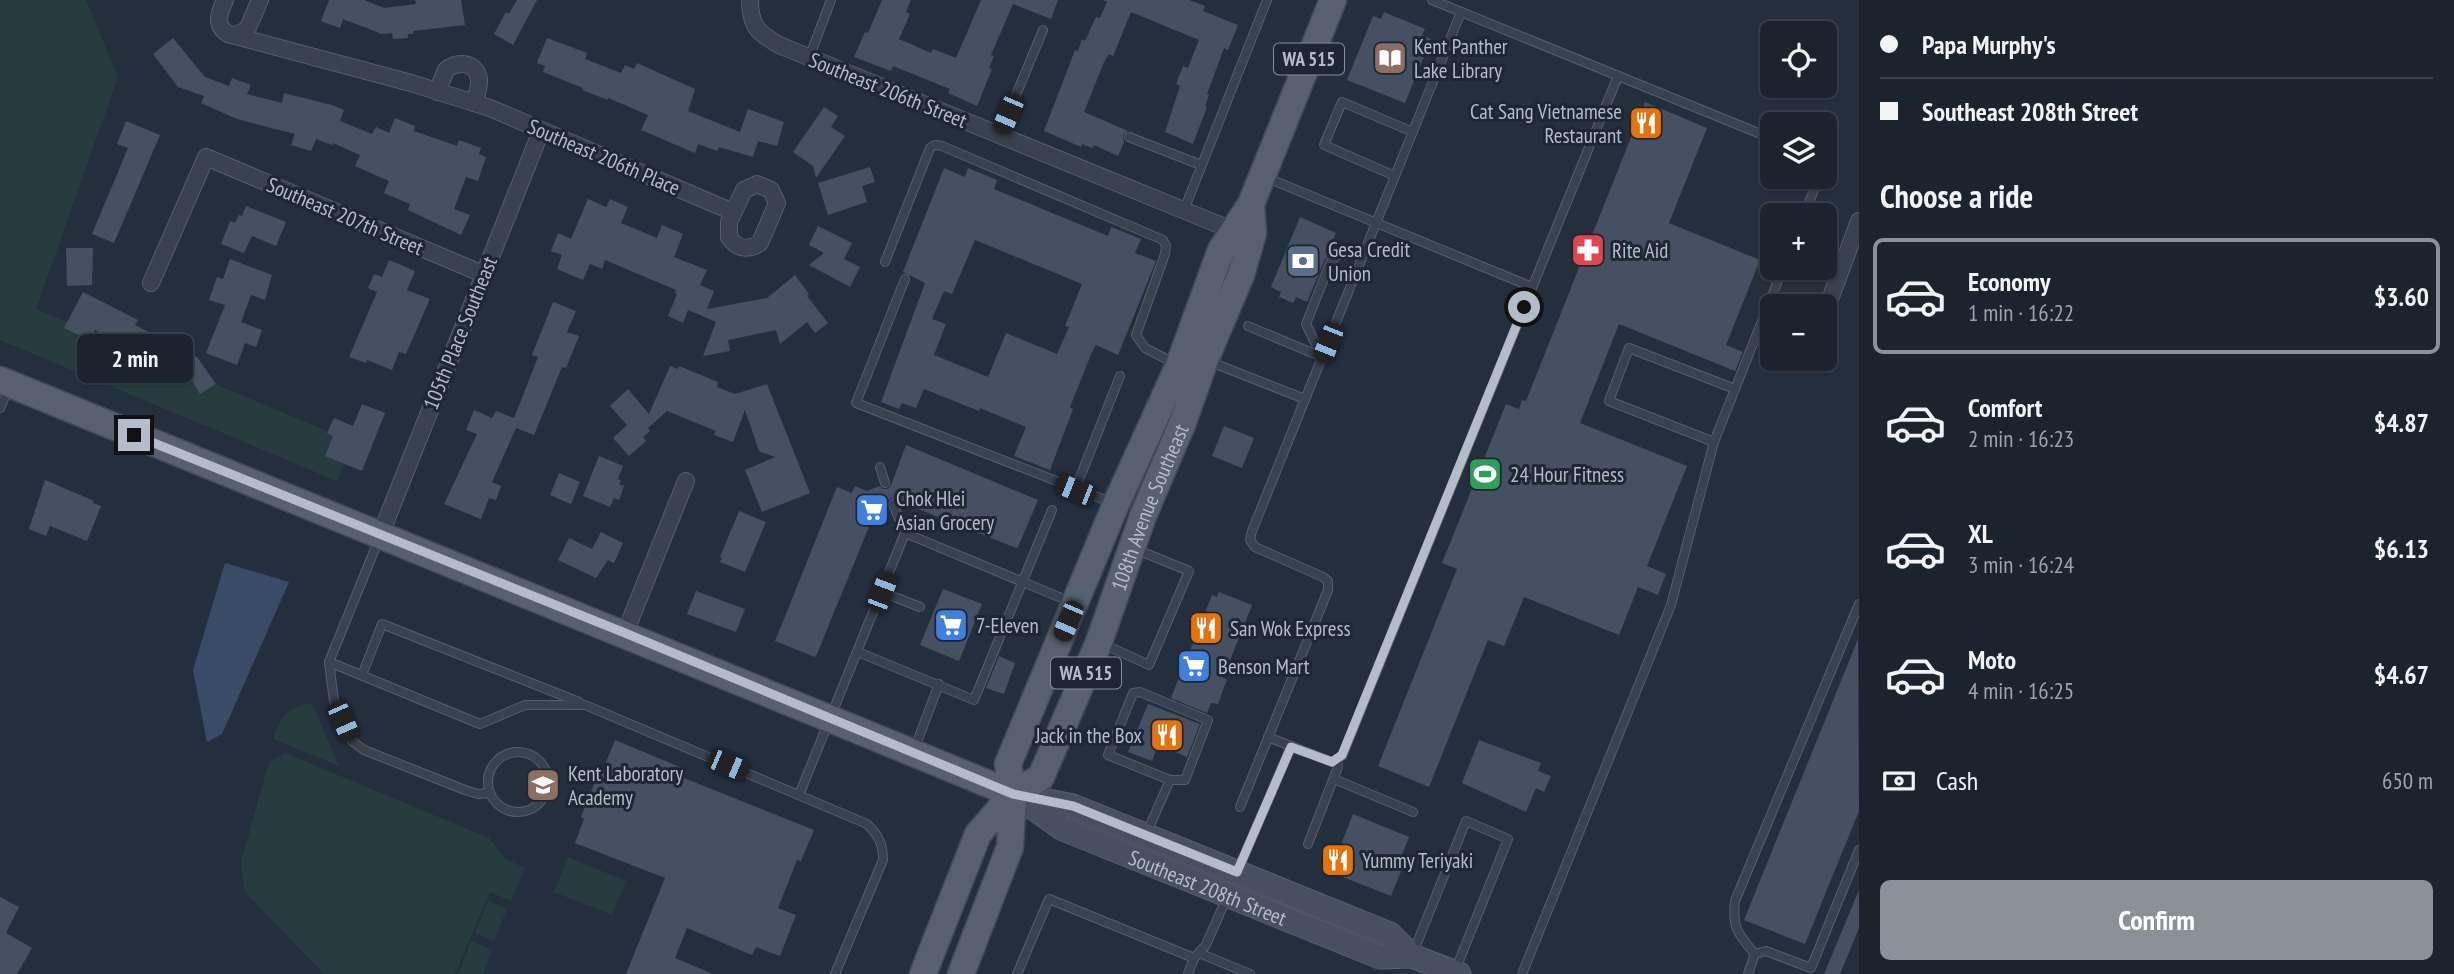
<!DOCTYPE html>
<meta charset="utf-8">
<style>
:root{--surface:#1b232e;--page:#242b36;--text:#f1f3f6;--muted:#a0a4aa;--line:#39404a;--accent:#8c9099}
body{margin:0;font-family:"PT Sans Narrow",sans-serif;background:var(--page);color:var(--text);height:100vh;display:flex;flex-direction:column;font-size:26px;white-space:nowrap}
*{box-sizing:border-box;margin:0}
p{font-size:23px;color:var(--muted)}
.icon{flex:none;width:38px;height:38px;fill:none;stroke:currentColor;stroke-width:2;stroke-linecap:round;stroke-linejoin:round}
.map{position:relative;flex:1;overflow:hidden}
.sheet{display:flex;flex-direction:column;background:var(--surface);width:595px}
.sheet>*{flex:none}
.hud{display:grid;align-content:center;height:154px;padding:0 21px;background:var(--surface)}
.tools{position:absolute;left:1760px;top:21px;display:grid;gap:14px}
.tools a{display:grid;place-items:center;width:77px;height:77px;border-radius:10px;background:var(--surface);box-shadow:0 2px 5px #0004,0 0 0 2px var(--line);font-size:35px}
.end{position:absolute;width:32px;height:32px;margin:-16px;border:9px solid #b4bcc9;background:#111;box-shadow:0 0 0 4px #111}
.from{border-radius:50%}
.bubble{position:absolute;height:49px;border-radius:10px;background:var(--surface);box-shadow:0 2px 5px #0004,0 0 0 2px var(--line);font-size:23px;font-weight:700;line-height:49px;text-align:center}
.car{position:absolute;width:21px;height:42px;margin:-21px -10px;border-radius:9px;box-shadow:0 0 5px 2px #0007;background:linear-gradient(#222 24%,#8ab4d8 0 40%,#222 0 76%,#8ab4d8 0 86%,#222 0)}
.hud b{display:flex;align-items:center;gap:24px;height:66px;font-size:26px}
.hud b+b{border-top:2px solid var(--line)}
.hud i{width:18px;height:18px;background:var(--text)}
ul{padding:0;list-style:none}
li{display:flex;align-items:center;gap:21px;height:116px;margin:0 14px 10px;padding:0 7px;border:4px solid transparent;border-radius:10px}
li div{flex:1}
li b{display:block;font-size:26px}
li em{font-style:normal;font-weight:700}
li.selected{border-color:var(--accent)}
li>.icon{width:63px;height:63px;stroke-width:1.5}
h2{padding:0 21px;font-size:32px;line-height:84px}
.pay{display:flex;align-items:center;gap:18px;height:77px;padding:0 21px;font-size:26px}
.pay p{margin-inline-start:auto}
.button{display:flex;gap:14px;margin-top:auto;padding:14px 21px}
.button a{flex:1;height:80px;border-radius:10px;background:var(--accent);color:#fff;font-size:28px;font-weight:700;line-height:80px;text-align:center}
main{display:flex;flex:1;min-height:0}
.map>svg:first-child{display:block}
.green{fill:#263c3f}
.water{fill:#394c67}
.building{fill:#455162;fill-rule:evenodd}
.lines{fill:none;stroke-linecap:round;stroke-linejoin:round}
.lane-casing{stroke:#565f6c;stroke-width:10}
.street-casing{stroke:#565f6c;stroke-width:18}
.secondary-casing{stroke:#565f6c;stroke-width:25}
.primary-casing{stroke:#414a57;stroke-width:29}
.lane{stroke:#38414e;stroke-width:8}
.street{stroke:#38414e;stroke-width:16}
.secondary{stroke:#465061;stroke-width:23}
.primary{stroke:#56606e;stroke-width:26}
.route{stroke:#b4bcc9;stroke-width:9}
.labels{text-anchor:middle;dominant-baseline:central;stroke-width:6;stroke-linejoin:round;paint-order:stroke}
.shield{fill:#1d2633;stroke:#878f9c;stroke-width:2}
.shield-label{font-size:19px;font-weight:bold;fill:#b4bcc9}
.poi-label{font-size:21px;fill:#b4bcc9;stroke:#1d2633;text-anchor:start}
.street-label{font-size:21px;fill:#b4bcc9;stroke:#1d2633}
</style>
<main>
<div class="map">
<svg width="1859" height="974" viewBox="0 0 1859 974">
<rect width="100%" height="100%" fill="#242f3e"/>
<g class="green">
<path d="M0 0H86L118 77 36 309 353 442 337 481 0 340Z"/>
<path d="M312 703 339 766 273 739C280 717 287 707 312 703Z"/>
<path d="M285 753 489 838 505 859 525 868 511 901 490 892 455 974H324L244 891 241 861 269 762Z"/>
<path d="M568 857 626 881 612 915 554 892Z"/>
<path d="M488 901 507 909 494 941 475 933Z"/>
<path d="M471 941 492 950 483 974H458Z"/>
</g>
<path class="water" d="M225 563 289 582 222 734 207 742 193 670Z"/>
<g class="building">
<path d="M329 0H364L384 8 416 4 415 0H461L465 25 413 31V34H408V38L393 39 392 33 382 34 343 19 340 28 321 21Z"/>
<path d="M517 0H537L513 45 494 34 506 12 509 14Z"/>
<path d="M882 0H911L906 12 910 14 899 39 931 53 933 49 956 58 981 0H1058L1051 19 1013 4 991 55 994 56 989 68 992 69 977 106 948 93 950 89 893 66 891 71 854 57 865 32 868 33Z"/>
<path d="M1103 0H1189L1205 6 1203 11 1238 25 1228 50 1224 48 1207 94 1209 95 1205 106 1207 107 1193 144 1165 132 1180 86 1176 84 1183 66 1188 68 1199 40 1131 12 1113 56 1109 54 1104 62 1084 112 1128 131 1123 135 1124 142 1118 156 1094 145 1092 148 1082 144 1081 147 1044 131 1075 50 1078 51 1082 39 1085 41 1096 17 1100 18 1107 2Z"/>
<path d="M1384 12 1425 29 1422 35 1431 39 1405 103 1347 80 1373 16 1381 19Z"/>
<path d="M173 38 205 77 229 86 232 78 251 85 247 94 282 103 284 93 332 105 344 110 340 121 372 134 376 127 389 133 395 118 415 126 414 131 457 146 459 140 481 148 479 154 486 157 478 181 466 177 454 209 470 215 461 235 408 210 410 204 384 193 389 181 355 166 360 155 333 143 332 145 316 139 311 151 291 145 295 134 237 119 201 103 204 96 178 87 153 54Z"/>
<path d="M547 38 587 53 585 59 621 73 625 65 634 69 637 63 695 89 688 111 740 132 748 109 784 122 777 146 758 141 753 157 719 147 717 151 698 144 695 153 641 130 648 115 608 98V100L582 90 583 88 543 72 545 66 537 63Z"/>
<path d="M1645 102 1707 128 1669 223 1760 260 1726 345 1743 352 1735 371 1619 324 1580 423 1687 466 1647 566 1666 574 1658 595 1638 587 1619 635 1524 597 1504 646 1488 640 1429 787 1378 766 1457 569 1442 563 1506 404 1519 409 1522 400 1526 401Z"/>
<path d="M824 107 838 116 831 127 845 136 816 178 813 166 793 152Z"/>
<path d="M126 121 160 135 114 243 92 234 128 148 117 144Z"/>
<path d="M870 167 875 182 862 186 867 202 828 215 818 183Z"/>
<path d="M944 168 965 177 968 168 997 180 994 189 1108 236 1111 227 1141 239 1135 253 1156 261 1118 355 1096 345 1092 352 1070 407 1073 409 1050 470 1014 456 1026 427 980 408 979 411 924 389 916 408 902 403 899 409 881 402 925 283 903 272ZM975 240 1082 284 1065 326 1069 327 1057 354 1006 333 988 377 934 355 946 324 932 319 944 291 952 294Z"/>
<path d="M588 199 606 207 610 199 628 207 621 223 657 238 662 225 683 234 674 257 707 270 700 285 714 291 707 309 767 298 795 275 809 294 807 296 828 323 815 333 807 322 780 344 776 330 728 340 730 351 703 356 716 322 688 310 683 323 668 316 677 294 675 293 676 290 605 260 602 269 590 264 583 280 557 269 562 255 551 251 558 233 571 239Z"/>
<path d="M246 206 286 222 276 246 252 236 244 253 221 244 230 221 235 223 239 215 242 216Z"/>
<path d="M1300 217 1336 233 1328 252 1330 253 1325 259 1307 302 1296 297 1293 303 1279 297 1281 292 1271 287Z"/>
<path d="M818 226 852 243 844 259 860 267 850 287 809 265 824 253 809 245Z"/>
<path d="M66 248H93L92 285 67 286Z"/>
<path d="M230 259 272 275 265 300 251 295 241 322 262 330 256 347 245 343 237 365 206 353 225 305 209 300 217 277 223 279Z"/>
<path d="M389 260 415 271 407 290 430 299 406 354 399 352 392 370 367 360 366 363 349 357 377 292 368 288 374 274 382 277Z"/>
<path d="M83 292 138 320 135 325 197 357 216 384 200 394 192 380 148 356 145 361 130 353 133 349 95 330 89 340 64 328Z"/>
<path d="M553 302 576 311 567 332 579 336 566 368 562 367 534 435 516 428 492 482 501 486 496 500 489 498 481 519 444 504 477 434 466 430 474 410 492 418 496 411 514 418 538 357 532 355Z"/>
<path d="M670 366 678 369 679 366 718 382 717 387 735 394 767 384 810 493 762 512 745 470 775 457 759 451 745 410 733 442 714 435 716 431 667 411 648 428 650 431 643 437 646 441 629 456 613 438 627 425 610 406 628 389 649 414Z"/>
<path d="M362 404 385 413 362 471 325 456 333 436 327 433 334 418 353 426Z"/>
<path d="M1224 426 1254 438 1242 468 1212 456Z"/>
<path d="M906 445 1038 500 1018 547 1016 548 891 498 887 501V507L875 512 817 654 815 657 775 641 837 487 852 493 855 486 867 491 879 486 883 489H888L891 485Z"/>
<path d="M599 456 623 466 618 479 621 481 619 484 624 486 619 500 614 498 610 507 583 496Z"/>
<path d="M559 473 580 482 571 504 550 495Z"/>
<path d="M45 480 94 501 93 503 101 506 87 541 50 526 46 536 29 529Z"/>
<path d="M739 511 766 522 745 572 720 562 722 558 720 557Z"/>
<path d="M601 532 623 543 614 563 608 560 596 578 558 560 569 538 592 549Z"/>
<path d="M943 589 982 604 959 661 920 645Z"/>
<path d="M696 591 745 609 736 632 687 614Z"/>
<path d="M1219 592 1252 605 1223 678 1227 679 1218 704 1211 703 1207 713 1171 698 1212 595 1217 597Z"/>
<path d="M1858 639 1859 811 1805 944 1744 920Z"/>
<path d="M999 656 1015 663 1004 694 986 688Z"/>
<path d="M1148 704 1200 724 1187 757 1158 745 1152 761 1128 752Z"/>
<path d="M615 740 682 768 679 776 814 830 801 861 797 860 778 908 796 915 780 956 756 947 752 955 687 928 675 958 713 974H626L665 878 575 843 584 819 581 817 598 774 601 775Z"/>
<path d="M1479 740 1541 763 1538 771 1551 776 1544 792 1536 788 1526 812 1462 783Z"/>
<path d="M1353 814 1409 837 1399 862 1404 864 1391 896 1330 872Z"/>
<path d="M1859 890V928L1840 974H1824Z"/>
<path d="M0 897 19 907 6 933 32 948 17 974H0Z"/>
</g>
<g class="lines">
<g class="lane-casing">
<g id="lane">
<path d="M1432 0 1773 139"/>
<path d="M809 58 831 0"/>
<path d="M999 136 1043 30"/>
<path d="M1129 137 1201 165"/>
<path d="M1395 176 1324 145 1342 102 1413 132"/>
<path d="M1265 177 1532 287"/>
<path d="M1184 210 1267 0"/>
<path d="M1804 215 1819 177"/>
<path d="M885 262 930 148 935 145 942 146 1163 240 1166 246 1165 254 1136 335 1145 348 1176 364"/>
<path d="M905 279 856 403 1113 503"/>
<path d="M1248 326 1322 357"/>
<path d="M1322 357 1306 324 1331 261 1338 255 1364 253"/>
<path d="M1208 361 1305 399"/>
<path d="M0 408 9 387"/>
<path d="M1714 442 1609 401 1629 348 1735 389"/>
<path d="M880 467 885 483"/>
<path d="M1075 490 1120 376"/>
<path d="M893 504 905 533"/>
<path d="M379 539 329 662 334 701 352 741 364 750 465 790 478 794 490 793"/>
<path d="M882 592 920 607"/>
<path d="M1103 644 1149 665 1189 571 1135 549"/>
<path d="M858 652 974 700 1052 510"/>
<path d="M329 662 480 724 525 705H585L867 824C879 836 883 844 883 860L835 974"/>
<path d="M362 675 382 624 579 702"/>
<path d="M1268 737 1332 762 1342 756 1618 76"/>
<path d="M914 750 939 684"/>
<circle cx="518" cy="782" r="30"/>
<path d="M1334 779 1413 812"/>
<path d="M799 795 905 533 1071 602"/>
<path d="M1240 807 1328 590V581L1323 577 1255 547 1250 540 1252 531 1461 12"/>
<path d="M1147 832 1170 780 1108 755 1133 693 1140 692 1208 720 1185 780H1170"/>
<path d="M1308 844 1338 767 1337 759"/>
<path d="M1238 870 1291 747"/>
<path d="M1199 953 1250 974"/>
<path d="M1413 953 1466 821 1508 839 1455 971"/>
<path d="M1755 954C1738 934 1732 928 1735 901L1859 604"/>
<path d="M1755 954 1766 951 1811 968 1859 850"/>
<path d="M1017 974 1049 899 1194 958"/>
<path d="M1188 974 1194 958 1206 945 1227 897"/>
<path d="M1522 974 1671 605 1714 442 1783 268"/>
<path d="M1748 974 1755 954"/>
</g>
</g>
<g class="street-casing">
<g id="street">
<path d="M225 0C219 13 214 25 228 34L411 83 490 108 733 212"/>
<path d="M750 0C750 26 758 33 779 45L1232 230"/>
<path d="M235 35 247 30 260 0"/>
<path d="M437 92 446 70C457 61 476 61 479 79 480 87 476 96 474 103"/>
<path d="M757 184 771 190 777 203 760 243C748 251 737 249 729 237V222L744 190Z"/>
<path d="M151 283 206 157 483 274"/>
<path d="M1825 313 1859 221"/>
<path d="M380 536 541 131"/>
<path d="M625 633 686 481"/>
</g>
</g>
<g class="secondary-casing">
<g id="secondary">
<path id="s1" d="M1013 794 1063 829 1380 957 1412 956 1459 974"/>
<path d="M1023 796 1073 806 1390 934 1412 956"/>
</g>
</g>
<g class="primary-casing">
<g id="primary">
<path d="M0 380C338 519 676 655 1013 794"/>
<path id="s2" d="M923 974 978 834 1013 794 1041 777 1099 642 1143 516 1183 422 1205 360 1241 275 1253 233 1251 204"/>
<path d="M961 974 1010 847 1013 794 1008 764 1116 504 1179 365 1221 250 1251 204 1333 0"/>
</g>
</g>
<use href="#lane" class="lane"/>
<use href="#street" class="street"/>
<use href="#secondary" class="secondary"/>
<use href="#primary" class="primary"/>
</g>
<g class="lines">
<path class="route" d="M134 435 625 633 1013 794 1073 806 1237 872 1291 747 1332 762 1342 755 1524 307"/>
</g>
<defs>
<g id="library-square" transform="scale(1.75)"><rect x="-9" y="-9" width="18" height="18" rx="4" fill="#8d6e63" stroke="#1d2633"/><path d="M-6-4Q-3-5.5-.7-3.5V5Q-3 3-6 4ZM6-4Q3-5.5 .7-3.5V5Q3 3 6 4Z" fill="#fff"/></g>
<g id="restaurant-square" transform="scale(1.75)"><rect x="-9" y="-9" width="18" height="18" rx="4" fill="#e8710a" stroke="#1d2633"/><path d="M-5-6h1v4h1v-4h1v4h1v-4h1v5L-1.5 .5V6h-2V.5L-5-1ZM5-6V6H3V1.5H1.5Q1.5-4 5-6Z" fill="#fff"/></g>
<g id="pharmacy-square" transform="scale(1.75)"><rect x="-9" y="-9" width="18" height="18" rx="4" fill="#e0444e" stroke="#1d2633"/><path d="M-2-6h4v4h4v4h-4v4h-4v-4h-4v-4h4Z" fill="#fff"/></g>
<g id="bank-square" transform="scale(1.75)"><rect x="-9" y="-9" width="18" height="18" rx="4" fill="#5c6f8a" stroke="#1d2633"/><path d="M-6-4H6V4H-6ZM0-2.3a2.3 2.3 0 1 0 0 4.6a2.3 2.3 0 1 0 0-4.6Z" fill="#fff"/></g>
<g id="stadium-square" transform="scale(1.75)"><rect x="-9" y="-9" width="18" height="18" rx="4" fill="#2e9e5b" stroke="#1d2633"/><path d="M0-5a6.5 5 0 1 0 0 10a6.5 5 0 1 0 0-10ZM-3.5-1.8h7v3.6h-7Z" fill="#fff"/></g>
<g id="supermarket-square" transform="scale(1.75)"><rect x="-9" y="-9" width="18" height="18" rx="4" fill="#3f7fe0" stroke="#1d2633"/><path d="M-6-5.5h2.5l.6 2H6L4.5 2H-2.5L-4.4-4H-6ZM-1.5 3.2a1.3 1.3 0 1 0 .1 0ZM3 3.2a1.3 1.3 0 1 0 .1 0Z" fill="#fff"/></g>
<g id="school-square" transform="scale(1.75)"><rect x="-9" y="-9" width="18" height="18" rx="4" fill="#8d6e63" stroke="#1d2633"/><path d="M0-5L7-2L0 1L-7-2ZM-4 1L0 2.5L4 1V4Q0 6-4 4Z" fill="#fff"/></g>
</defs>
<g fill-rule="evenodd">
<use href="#library-square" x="1390" y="58"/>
<use href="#restaurant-square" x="1646" y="123"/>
<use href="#pharmacy-square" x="1588" y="250"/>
<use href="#bank-square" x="1303" y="261"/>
<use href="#stadium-square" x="1485" y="474"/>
<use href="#supermarket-square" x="872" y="510"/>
<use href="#supermarket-square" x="951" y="625"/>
<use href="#restaurant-square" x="1206" y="628"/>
<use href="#supermarket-square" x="1194" y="666"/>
<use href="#restaurant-square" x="1167" y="735"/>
<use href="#school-square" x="543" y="785"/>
<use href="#restaurant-square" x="1338" y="860"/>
</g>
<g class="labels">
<g class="shield">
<rect x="1274" y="43.5" width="70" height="31" rx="5"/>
<rect x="1051" y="657.5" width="70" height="31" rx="5"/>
</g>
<g class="shield-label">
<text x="1309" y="59">WA 515</text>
<text x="1086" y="673">WA 515</text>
</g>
<g class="poi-label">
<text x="1414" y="46">Kent Panther<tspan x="1414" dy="24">Lake Library</tspan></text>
<text x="1622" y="111" text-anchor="end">Cat Sang Vietnamese<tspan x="1622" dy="24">Restaurant</tspan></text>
<text x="1328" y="249">Gesa Credit<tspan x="1328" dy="24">Union</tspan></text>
<text x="1612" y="250">Rite Aid</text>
<text x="1510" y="474">24 Hour Fitness</text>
<text x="896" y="498">Chok Hlei<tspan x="896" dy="24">Asian Grocery</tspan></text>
<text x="976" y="625">7-Eleven</text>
<text x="1230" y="628">San Wok Express</text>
<text x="1218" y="666">Benson Mart</text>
<text x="1142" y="735" text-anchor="end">Jack in the Box</text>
<text x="568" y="773">Kent Laboratory<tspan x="568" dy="24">Academy</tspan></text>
<text x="1362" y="860">Yummy Teriyaki</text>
</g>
<g class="street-label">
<text transform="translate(888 90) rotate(22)">Southeast 206th Street</text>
<text transform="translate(604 157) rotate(23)">Southeast 206th Place</text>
<text transform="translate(345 216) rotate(23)">Southeast 207th Street</text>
<text transform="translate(460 333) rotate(-68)">105th Place Southeast</text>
<text stroke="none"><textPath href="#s2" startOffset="527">108th Avenue Southeast</textPath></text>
<text stroke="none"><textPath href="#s1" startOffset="217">Southeast 208th Street</textPath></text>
</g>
</g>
</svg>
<div class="tools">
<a><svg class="icon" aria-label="locate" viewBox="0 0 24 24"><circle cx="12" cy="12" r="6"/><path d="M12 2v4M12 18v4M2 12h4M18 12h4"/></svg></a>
<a><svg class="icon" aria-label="layers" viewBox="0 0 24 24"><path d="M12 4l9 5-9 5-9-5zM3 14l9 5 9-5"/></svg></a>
<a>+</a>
<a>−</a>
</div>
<i class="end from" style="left:1524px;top:307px"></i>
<i class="end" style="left:134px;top:435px"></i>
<div class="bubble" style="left:77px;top:334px;width:116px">2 min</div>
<i class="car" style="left:1008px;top:114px;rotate:203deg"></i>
<i class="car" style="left:1328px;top:343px;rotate:202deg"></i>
<i class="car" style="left:1075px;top:490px;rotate:292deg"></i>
<i class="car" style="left:882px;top:592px;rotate:21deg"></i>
<i class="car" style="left:1068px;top:621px;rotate:203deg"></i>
<i class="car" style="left:343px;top:721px;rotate:156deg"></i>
<i class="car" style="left:728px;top:765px;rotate:113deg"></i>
</div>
<section class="sheet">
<div class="hud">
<b><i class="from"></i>Papa Murphy's</b>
<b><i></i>Southeast 208th Street</b>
</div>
<h2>Choose a ride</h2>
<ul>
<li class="selected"><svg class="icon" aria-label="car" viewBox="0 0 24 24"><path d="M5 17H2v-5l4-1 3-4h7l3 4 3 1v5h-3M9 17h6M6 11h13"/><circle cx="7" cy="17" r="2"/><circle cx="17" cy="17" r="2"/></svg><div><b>Economy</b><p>1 min · 16:22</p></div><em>$3.60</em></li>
<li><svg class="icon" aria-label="car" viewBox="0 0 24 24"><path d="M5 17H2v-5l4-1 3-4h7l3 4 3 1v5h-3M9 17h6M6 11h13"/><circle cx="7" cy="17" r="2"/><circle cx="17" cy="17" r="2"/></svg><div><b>Comfort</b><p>2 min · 16:23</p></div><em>$4.87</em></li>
<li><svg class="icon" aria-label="car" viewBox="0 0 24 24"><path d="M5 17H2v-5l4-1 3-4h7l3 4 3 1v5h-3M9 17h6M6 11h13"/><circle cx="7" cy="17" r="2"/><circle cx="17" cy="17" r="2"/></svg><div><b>XL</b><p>3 min · 16:24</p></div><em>$6.13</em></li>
<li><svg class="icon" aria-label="car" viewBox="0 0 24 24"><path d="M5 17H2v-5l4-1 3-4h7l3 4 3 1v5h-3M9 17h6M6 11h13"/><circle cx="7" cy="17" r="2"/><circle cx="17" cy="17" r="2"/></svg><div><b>Moto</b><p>4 min · 16:25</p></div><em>$4.67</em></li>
</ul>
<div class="pay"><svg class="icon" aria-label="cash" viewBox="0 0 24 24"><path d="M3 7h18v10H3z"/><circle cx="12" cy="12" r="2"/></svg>Cash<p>650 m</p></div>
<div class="button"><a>Confirm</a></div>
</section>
</main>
